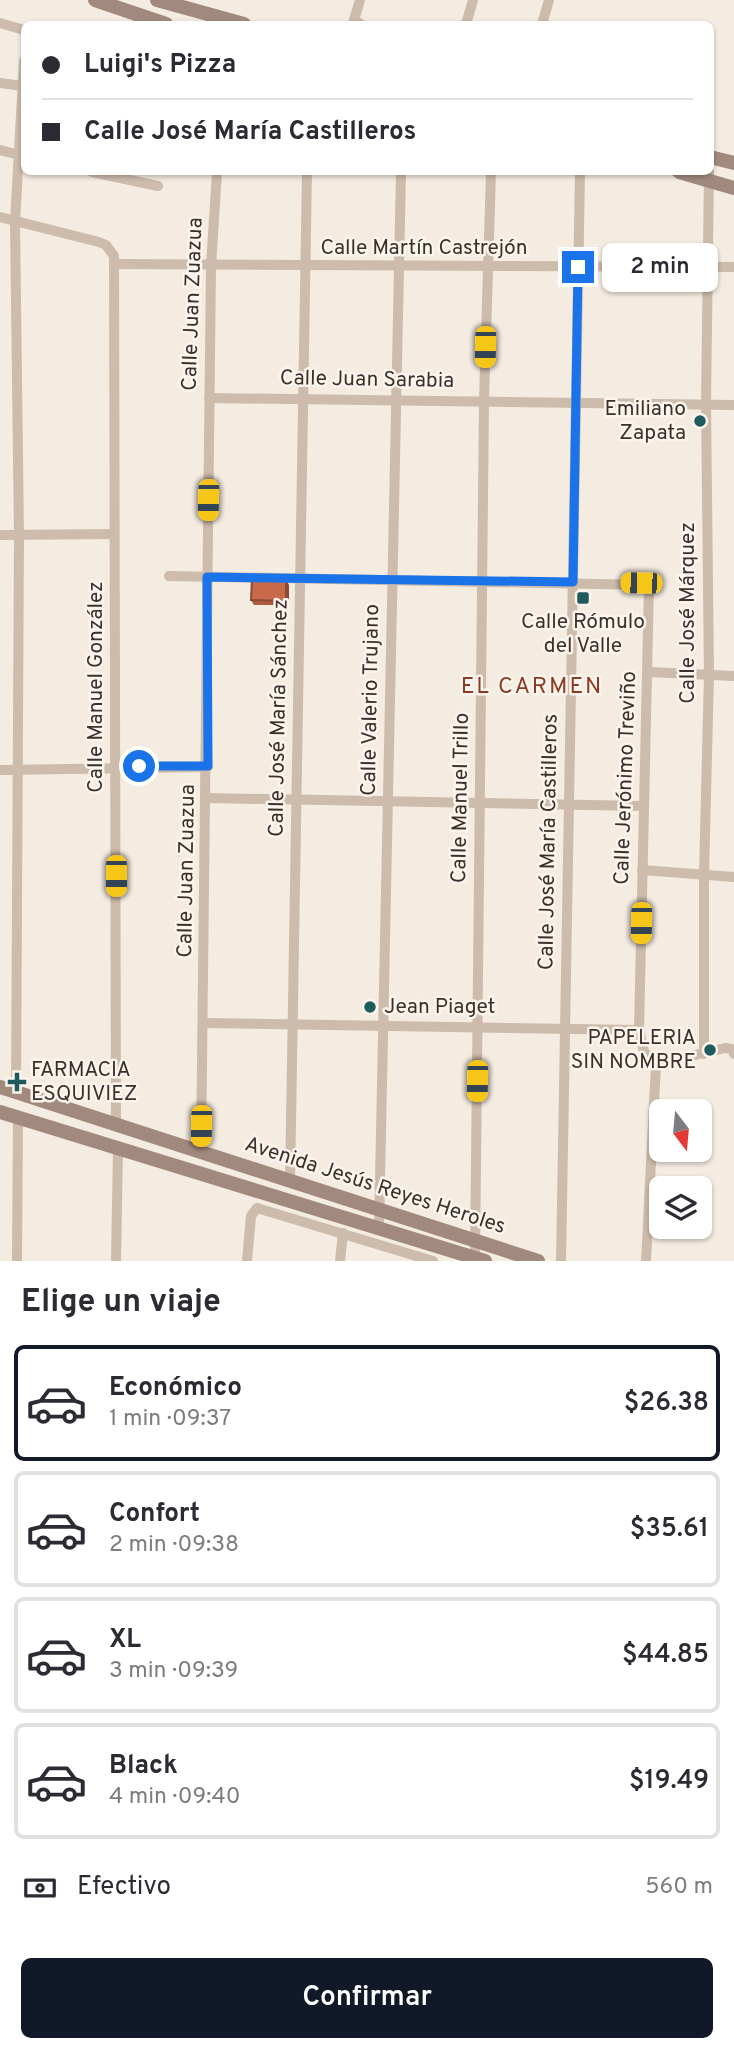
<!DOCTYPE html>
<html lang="es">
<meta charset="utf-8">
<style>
:root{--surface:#fff;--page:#f7f7f7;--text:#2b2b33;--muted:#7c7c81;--line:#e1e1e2;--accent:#111827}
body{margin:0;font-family:Overpass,sans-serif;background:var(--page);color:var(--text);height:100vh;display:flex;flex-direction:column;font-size:26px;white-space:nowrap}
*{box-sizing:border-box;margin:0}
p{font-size:23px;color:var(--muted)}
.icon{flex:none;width:38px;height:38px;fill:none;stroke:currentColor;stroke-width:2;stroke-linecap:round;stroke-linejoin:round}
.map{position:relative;height:1261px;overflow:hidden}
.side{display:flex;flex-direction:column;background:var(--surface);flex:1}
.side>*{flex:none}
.top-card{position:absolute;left:21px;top:21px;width:693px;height:154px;border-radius:10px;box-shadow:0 2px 5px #0004;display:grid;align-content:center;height:154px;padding:0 21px;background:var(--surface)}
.needle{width:46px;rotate:164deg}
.fabs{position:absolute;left:649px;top:1099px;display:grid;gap:14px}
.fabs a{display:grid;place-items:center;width:63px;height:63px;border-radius:10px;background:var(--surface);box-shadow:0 2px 5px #0004;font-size:35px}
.end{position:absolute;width:32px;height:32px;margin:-16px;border:9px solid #1a73e8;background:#fff;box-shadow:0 0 0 4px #fff}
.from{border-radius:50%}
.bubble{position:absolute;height:49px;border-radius:10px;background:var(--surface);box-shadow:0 2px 5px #0004;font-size:23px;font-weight:600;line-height:49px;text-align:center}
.car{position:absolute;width:21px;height:42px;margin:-21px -10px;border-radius:9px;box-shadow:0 0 5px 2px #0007;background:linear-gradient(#f5c518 24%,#345 0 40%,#f5c518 0 76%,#345 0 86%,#f5c518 0)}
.top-card b{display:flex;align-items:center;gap:24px;height:66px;font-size:26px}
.top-card b+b{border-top:2px solid var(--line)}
.top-card i{width:18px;height:18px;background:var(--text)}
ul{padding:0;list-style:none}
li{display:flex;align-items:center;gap:21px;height:116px;margin:0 14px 10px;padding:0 7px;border:4px solid var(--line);border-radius:10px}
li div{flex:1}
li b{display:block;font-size:26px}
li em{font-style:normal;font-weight:600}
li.active{border-color:var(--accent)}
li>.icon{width:63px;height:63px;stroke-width:1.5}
h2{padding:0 21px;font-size:32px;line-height:84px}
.pay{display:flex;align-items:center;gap:18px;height:77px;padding:0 21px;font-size:26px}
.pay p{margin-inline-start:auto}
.button{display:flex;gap:14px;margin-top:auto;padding:14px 21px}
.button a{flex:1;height:80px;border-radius:10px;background:var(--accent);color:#fff;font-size:28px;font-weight:600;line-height:80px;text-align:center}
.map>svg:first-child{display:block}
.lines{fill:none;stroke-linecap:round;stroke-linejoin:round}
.street{stroke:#cdbbac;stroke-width:10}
.secondary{stroke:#a18a7d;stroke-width:14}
.wall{fill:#ac5a40}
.shaded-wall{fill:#8c4a34}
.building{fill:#c8694b;stroke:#8c4a34;stroke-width:2}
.route{stroke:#1a73e8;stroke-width:9}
.poi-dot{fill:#1f5a5e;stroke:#fbf5ee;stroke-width:2.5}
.labels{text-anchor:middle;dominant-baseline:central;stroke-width:5;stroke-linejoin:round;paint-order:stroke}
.street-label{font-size:21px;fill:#3b302b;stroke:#fbf5ee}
.poi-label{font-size:21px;fill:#3b302b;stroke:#fbf5ee;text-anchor:end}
.neighbourhood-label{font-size:23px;letter-spacing:2px;fill:#8c3b22;stroke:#fbf5ee}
</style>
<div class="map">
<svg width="734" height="1261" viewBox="0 0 734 1261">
<rect width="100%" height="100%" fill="#f4ebe1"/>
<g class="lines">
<g class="street">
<path d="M360 0 354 20 361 24"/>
<path d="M0 23 24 30"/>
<path d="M466 24 473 0"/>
<path d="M542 24 549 0"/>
<path d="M0 83 23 86"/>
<path d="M0 150 24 156"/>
<path d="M92 172 158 186"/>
<path d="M0 217 99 242 106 245 114 256 116 1124"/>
<path d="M114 264 734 267"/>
<path d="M209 398 734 405"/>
<path d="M0 535 114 534"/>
<path d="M169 576 649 585 639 1030 644 1052 656 1064 646 1261"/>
<path d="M649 672 734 676"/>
<path d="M0 770 208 767"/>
<path d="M207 798 643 806"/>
<path d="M642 870 734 877"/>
<path d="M204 1023 639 1030"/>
<path d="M704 1054V875L709 675 706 404 709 172"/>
<path d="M656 1064 725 1048 732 1049 734 1054"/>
<path d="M16 1092 19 536 15 222 24 61"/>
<path d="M201 1152 211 266 217 172"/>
<path d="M290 1181 307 172"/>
<path d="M379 1228 401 172"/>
<path d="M475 1258 484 401 491 172"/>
<path d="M17 1261 18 1117"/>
<path d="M116 1261 118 1148"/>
<path d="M247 1261 251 1216 257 1208 433 1261"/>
<path d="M340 1261 343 1233"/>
<path d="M561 1261 580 172"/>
</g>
<g class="secondary">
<path d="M95 0 166 24"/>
<path d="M157 0 244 24"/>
<path d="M710 157 734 163"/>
<path d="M679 172 734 188"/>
<path d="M0 1087 538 1261"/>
<path d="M0 1112 485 1261"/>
</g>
</g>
<path class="wall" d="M289 585V605H254L251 600Z"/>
<path class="shaded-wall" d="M286 580 289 585V605L286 601Z"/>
<path class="building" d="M252 579 286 580V601L251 600Z"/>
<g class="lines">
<path class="route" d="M139 766H208L207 577 573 582 578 267"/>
</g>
<g class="poi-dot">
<circle cx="700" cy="421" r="7"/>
<rect x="576" y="591" width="14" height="14" rx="3.5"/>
<circle cx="370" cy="1007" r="7"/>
<circle cx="710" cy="1050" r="7"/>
<path d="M13.5 1071.5h7v7h7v7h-7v7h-7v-7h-7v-7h7z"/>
</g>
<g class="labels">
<g class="street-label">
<text x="424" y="248">Calle Martín Castrejón</text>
<text transform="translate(193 304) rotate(-88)">Calle Juan Zuazua</text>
<text transform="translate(367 380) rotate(1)">Calle Juan Sarabia</text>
<text transform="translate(688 613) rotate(-90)">Calle José Márquez</text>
<text transform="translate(96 687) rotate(-90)">Calle Manuel González</text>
<text transform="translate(371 700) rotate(-89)">Calle Valerio Trujano</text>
<text transform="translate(279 718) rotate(-89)">Calle José María Sánchez</text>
<text transform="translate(626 778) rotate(-88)">Calle Jerónimo Treviño</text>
<text transform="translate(461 798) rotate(-89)">Calle Manuel Trillo</text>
<text transform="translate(549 842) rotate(-89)">Calle José María Castilleros</text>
<text transform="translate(187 871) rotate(-89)">Calle Juan Zuazua</text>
<text transform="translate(375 1186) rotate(18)">Avenida Jesús Reyes Heroles</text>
</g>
<g class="poi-label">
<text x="686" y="409">Emiliano<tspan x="686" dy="24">Zapata</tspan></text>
<text x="583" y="622" text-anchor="middle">Calle Rómulo<tspan x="583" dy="24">del Valle</tspan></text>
<text x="384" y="1007" text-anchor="start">Jean Piaget</text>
<text x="696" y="1038">PAPELERIA<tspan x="696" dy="24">SIN NOMBRE</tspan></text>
<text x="31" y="1070" text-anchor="start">FARMACIA<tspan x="31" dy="24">ESQUIVIEZ</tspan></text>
</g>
<g class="neighbourhood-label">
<text x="532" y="687">EL CARMEN</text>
</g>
</g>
</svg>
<div class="fabs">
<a><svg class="needle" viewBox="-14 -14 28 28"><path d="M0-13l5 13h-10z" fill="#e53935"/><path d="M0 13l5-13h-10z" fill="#7c7c81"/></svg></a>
<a><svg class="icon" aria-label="layers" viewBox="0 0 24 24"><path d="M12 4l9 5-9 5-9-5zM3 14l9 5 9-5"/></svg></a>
</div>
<i class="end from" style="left:139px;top:766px"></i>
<i class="end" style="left:578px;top:267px"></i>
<div class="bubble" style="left:602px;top:243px;width:116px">2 min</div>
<i class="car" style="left:485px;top:347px;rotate:181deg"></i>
<i class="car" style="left:208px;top:500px;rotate:181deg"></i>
<i class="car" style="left:641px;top:583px;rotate:271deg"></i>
<i class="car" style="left:116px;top:876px;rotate:180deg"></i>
<i class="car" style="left:641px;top:923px;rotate:181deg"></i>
<i class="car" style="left:477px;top:1081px;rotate:181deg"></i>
<i class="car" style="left:201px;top:1126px;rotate:181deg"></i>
<div class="top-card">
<b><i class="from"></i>Luigi's Pizza</b>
<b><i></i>Calle José María Castilleros</b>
</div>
</div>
<section class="side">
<h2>Elige un viaje</h2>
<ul>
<li class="active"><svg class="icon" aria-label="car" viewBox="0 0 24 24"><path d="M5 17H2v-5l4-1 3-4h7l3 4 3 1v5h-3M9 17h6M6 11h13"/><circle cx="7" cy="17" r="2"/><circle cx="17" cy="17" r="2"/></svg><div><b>Económico</b><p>1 min · 09:37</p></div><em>$26.38</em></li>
<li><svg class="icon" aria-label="car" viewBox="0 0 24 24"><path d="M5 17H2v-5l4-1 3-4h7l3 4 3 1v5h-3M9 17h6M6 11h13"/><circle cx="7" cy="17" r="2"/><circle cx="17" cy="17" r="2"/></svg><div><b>Confort</b><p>2 min · 09:38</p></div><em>$35.61</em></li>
<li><svg class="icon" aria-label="car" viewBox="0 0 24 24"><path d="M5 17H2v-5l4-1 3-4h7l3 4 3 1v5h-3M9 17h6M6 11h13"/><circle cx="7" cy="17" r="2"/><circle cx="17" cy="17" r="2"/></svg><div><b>XL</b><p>3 min · 09:39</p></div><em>$44.85</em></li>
<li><svg class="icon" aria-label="car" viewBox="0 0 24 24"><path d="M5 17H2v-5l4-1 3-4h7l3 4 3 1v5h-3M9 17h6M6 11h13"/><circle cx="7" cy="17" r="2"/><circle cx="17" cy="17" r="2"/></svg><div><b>Black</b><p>4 min · 09:40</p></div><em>$19.49</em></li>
</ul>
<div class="pay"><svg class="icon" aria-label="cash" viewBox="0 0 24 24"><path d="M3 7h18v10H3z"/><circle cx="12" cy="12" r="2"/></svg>Efectivo<p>560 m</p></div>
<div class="button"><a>Confirmar</a></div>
</section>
